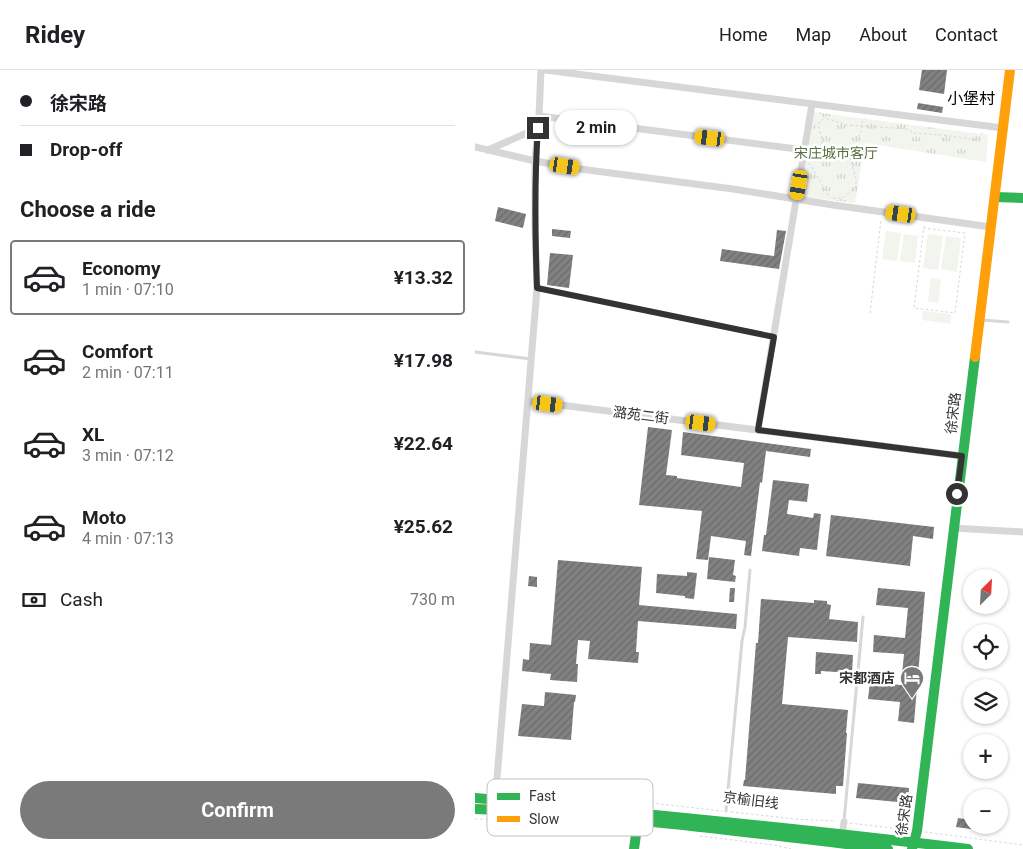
<!DOCTYPE html>
<meta charset="utf-8">
<style>
:root{--surface:#fff;--page:#f6f6f6;--text:#202124;--muted:#757577;--line:#e0e0e0;--accent:#7a7a7a}
body{margin:0;font-family:Roboto,"Noto Sans SC",sans-serif;background:var(--page);color:var(--text);height:100vh;display:flex;flex-direction:column;font-size:19px;white-space:nowrap}
*{box-sizing:border-box;margin:0}
p{font-size:16px;color:var(--muted)}
.icon{flex:none;width:28px;height:28px;fill:none;stroke:currentColor;stroke-width:2;stroke-linecap:round;stroke-linejoin:round}
.map{position:relative;flex:1;overflow:hidden}
.drawer{display:flex;flex-direction:column;background:var(--surface);width:475px}
.drawer>*{flex:none}
.hud{display:grid;align-content:center;height:110px;padding:0 20px;background:var(--surface)}
.needle{width:32px;rotate:24deg}
.fabs{position:absolute;left:488px;top:499px;display:grid;gap:10px}
.fabs a{display:grid;place-items:center;width:45px;height:45px;border-radius:50%;background:var(--surface);box-shadow:0 1px 4px #0004;font-size:25px}
.end{position:absolute;width:22px;height:22px;margin:-11px;border:6px solid #333;background:#fff;box-shadow:0 0 0 2px #fff}
.from{border-radius:50%}
.bubble{position:absolute;height:35px;border-radius:18px;background:var(--surface);box-shadow:0 1px 4px #0004;font-size:16px;font-weight:700;line-height:35px;text-align:center}
.car{position:absolute;width:15px;height:30px;margin:-15px -8px;border-radius:6px;box-shadow:0 0 4px 1px #0007;background:linear-gradient(#f5c518 24%,#345 0 40%,#f5c518 0 76%,#345 0 86%,#f5c518 0)}
.hud b{display:flex;align-items:center;gap:18px;height:48px;font-size:19px}
.hud b+b{border-top:1px solid var(--line)}
.hud i{width:12px;height:12px;background:var(--text)}
ul{padding:0;list-style:none}
li{display:flex;align-items:center;gap:15px;height:75px;margin:0 10px 8px;padding:0 10px;border:2px solid transparent;border-radius:5px}
li div{flex:1}
li b{display:block;font-size:19px}
li em{font-style:normal;font-weight:700}
li.active{border-color:var(--accent)}
li>.icon{width:45px;height:45px;stroke-width:1.5}
h2{padding:0 20px;font-size:22px;line-height:60px}
.pay{display:flex;align-items:center;gap:12px;height:55px;padding:0 20px;font-size:19px}
.pay p{margin-inline-start:auto}
.primary-button{display:flex;gap:10px;margin-top:auto;padding:10px 20px}
.primary-button a{flex:1;height:58px;border-radius:30px;background:var(--accent);color:#fff;font-size:20px;font-weight:700;line-height:58px;text-align:center}
header{display:flex;align-items:center;gap:30px;box-sizing:border-box;height:70px;padding:0 25px;background:var(--surface);border-bottom:1px solid var(--line)}
header strong{font-size:24px}
nav{display:flex;gap:28px;margin-inline-start:auto;font-size:18px}
main{display:flex;flex:1;min-height:0}
.map>svg:first-child{display:block}
.grass{fill:#f1f5ed}
.park{fill:url(#park-tufts)}
.building{fill:url(#building-hatch)}
.lines{fill:none;stroke-linecap:round;stroke-linejoin:round}
.path{stroke:#d6d6d6;stroke-width:1;stroke-dasharray:2.5 2.5;stroke-linecap:butt}
.lane{stroke:#d7d7d7;stroke-width:3}
.street{stroke:#d7d7d7;stroke-width:7}
.fast{stroke:#30b455;stroke-width:10}
.slow{stroke:#ff9f0a;stroke-width:10}
.route{stroke:#333;stroke-width:6}
.labels{text-anchor:middle;dominant-baseline:central;stroke-width:5;stroke-linejoin:round;paint-order:stroke}
.park-label{font-size:14px;fill:#56703f;stroke:#fff}
.street-label{font-size:14px;fill:#333;stroke:#fff}
.poi-label{font-size:14px;font-weight:bold;fill:#333;stroke:#fff;text-anchor:end}
.quarter-label{font-size:16px;fill:#000;stroke:#fff}
.key{fill:#fff;stroke:#c2c2c2;stroke-width:1}
.key-label{font-size:14px;fill:#333}
</style>
<header>
<strong>Ridey</strong>
<nav><a>Home</a><a>Map</a><a>About</a><a>Contact</a></nav>
</header>
<main>
<section class="drawer">
<div class="hud">
<b><i class="from"></i>徐宋路</b>
<b><i></i>Drop-off</b>
</div>
<h2>Choose a ride</h2>
<ul>
<li class="active"><svg class="icon" aria-label="car" viewBox="0 0 24 24"><path d="M5 17H2v-5l4-1 3-4h7l3 4 3 1v5h-3M9 17h6M6 11h13"/><circle cx="7" cy="17" r="2"/><circle cx="17" cy="17" r="2"/></svg><div><b>Economy</b><p>1 min · 07:10</p></div><em>¥13.32</em></li>
<li><svg class="icon" aria-label="car" viewBox="0 0 24 24"><path d="M5 17H2v-5l4-1 3-4h7l3 4 3 1v5h-3M9 17h6M6 11h13"/><circle cx="7" cy="17" r="2"/><circle cx="17" cy="17" r="2"/></svg><div><b>Comfort</b><p>2 min · 07:11</p></div><em>¥17.98</em></li>
<li><svg class="icon" aria-label="car" viewBox="0 0 24 24"><path d="M5 17H2v-5l4-1 3-4h7l3 4 3 1v5h-3M9 17h6M6 11h13"/><circle cx="7" cy="17" r="2"/><circle cx="17" cy="17" r="2"/></svg><div><b>XL</b><p>3 min · 07:12</p></div><em>¥22.64</em></li>
<li><svg class="icon" aria-label="car" viewBox="0 0 24 24"><path d="M5 17H2v-5l4-1 3-4h7l3 4 3 1v5h-3M9 17h6M6 11h13"/><circle cx="7" cy="17" r="2"/><circle cx="17" cy="17" r="2"/></svg><div><b>Moto</b><p>4 min · 07:13</p></div><em>¥25.62</em></li>
</ul>
<div class="pay"><svg class="icon" aria-label="cash" viewBox="0 0 24 24"><path d="M3 7h18v10H3z"/><circle cx="12" cy="12" r="2"/></svg>Cash<p>730 m</p></div>
<div class="primary-button"><a>Confirm</a></div>
</section>
<div class="map">
<svg width="548" height="779" viewBox="0 0 548 779">
<defs>
<pattern id="park-tufts" width="24" height="20" patternUnits="userSpaceOnUse" patternTransform="scale(1.25)"><rect width="24" height="20" fill="#f1f5ed"/><path d="M3 7l-1-3M5 7V3M7 7l1-3M15 17l-1-3M17 17v-4M19 17l1-3" fill="none" stroke="#cfd2cc"/></pattern>
<pattern id="building-hatch" width="6" height="6" patternUnits="userSpaceOnUse" patternTransform="scale(1.25)"><rect width="6" height="6" fill="#818181"/><path d="M-1 1l2-2M0 6l6-6M5 7l2-2" fill="none" stroke="#6a6a6a"/></pattern>
</defs>
<rect width="100%" height="100%" fill="#fff"/>
<g class="grass">
<path d="M411 161 426 163 422 191 407 189Z"/>
<path d="M429 164 443 166 440 193 425 191Z"/>
<path d="M453 164 468 166 463 200 448 198Z"/>
<path d="M471 166 486 168 482 202 466 199Z"/>
<path d="M456 208 466 210 463 233 453 231Z"/>
<path d="M448 241 476 244V254L447 250Z"/>
</g>
<path class="park" d="M339 42 513 65 511 92 390 73 380 133 329 127 327 122Z"/>
<g class="building">
<path d="M447 0H472L469 24 444 20Z"/>
<path d="M443 33 468 37 467 43 442 39Z"/>
<path d="M23 137 51 144 48 158 20 151Z"/>
<path d="M77 159 96 161 95 168 77 166Z"/>
<path d="M302 160 311 161 304 199 245 191 247 179 299 186Z"/>
<path d="M75 183 98 185 94 218 72 215Z"/>
<path d="M173 357 197 360 191 405 202 406V408L266 417 269 393 206 385 208 362 336 379 335 387 291 381 287 413 285 412 276 486 269 485 271 471 236 466 233 490 221 489 227 441 164 435Z"/>
<path d="M298 410 334 414 332 432 314 430 312 444 338 448 339 443 346 444 342 480 325 478 324 486 287 481 289 465H291Z"/>
<path d="M356 445 459 457 458 469 438 466 435 496 351 486Z"/>
<path d="M234 487 260 490 258 505 261 506 260 512 232 509Z"/>
<path d="M83 490 167 497 164 535 262 544 261 559 163 551 161 582H164L163 593 113 589 115 571 103 570 101 594H103L102 612 75 610 76 604 47 601 48 589 54 590 55 573 76 575Z"/>
<path d="M212 502 222 503 219 529 210 528V526L181 523 182 504 212 506Z"/>
<path d="M54 506 62 507V517L53 516Z"/>
<path d="M255 518H260L259 532H254Z"/>
<path d="M403 518 450 522 439 653 423 651 425 632 393 629 395 612 426 615 429 584 398 582 399 565 430 568 433 538 401 535Z"/>
<path d="M286 529 339 533V530L352 531V534L356 535 354 549 383 552 382 572 313 567 307 634 373 640 371 663H372L368 716H361V724L268 716 269 710H270L281 573H283Z"/>
<path d="M341 582 378 585 377 603 346 601V604H340Z"/>
<path d="M70 622 101 625 100 632H99L96 670 43 666 47 634 69 636Z"/>
<path d="M383 713 434 718 433 733 381 728Z"/>
<path d="M483 748 496 750V759L481 757Z"/>
</g>
<g class="lines">
<g class="path">
<path d="M344 42 350 48 372 55 432 59 438 63 468 65 502 70 508 62"/>
<path d="M334 86H336L347 78V69L343 54 349 48"/>
<path d="M334 93 355 128"/>
<path d="M358 128H367L381 117V109L374 85 387 60V52L390 48"/>
<path d="M448 158 490 163 480 243 439 238 449 156"/>
<path d="M395 243 406 150"/>
<path d="M27 721 94 724 247 741"/>
<path d="M256 742 321 749 361 751"/>
<path d="M0 749H30L92 754"/>
<path d="M375 753 433 760"/>
<path d="M450 762 548 775"/>
<path d="M225 766 299 775 316 779"/>
</g>
<g class="lane">
<path d="M63 218 299 267"/>
<path d="M507 250 533 252"/>
<path d="M0 282 56 289"/>
<path d="M251 741 267 571 270 557 275 500"/>
<path d="M369 751 388 547"/>
</g>
<g class="street">
<path d="M70 0 528 58"/>
<path d="M64 46 330 80"/>
<path d="M0 77 60 91 105 99 258 119 358 135 516 157"/>
<path d="M13 80 63 58"/>
<path d="M54 331 487 386"/>
<path d="M283 360 337 34"/>
<path d="M478 458 548 462"/>
<path d="M20 733 62 218 60 156V91L64 46 66 0"/>
<path d="M367 764 369 752"/>
</g>
<g class="fast">
<path d="M520 127 548 128"/>
<path d="M0 728C165 743 329 759 493 779"/>
<path d="M0 739C138 744 276 763 413 779"/>
<path d="M159 779 163 750"/>
<path d="M437 779 442 761 500 287"/>
</g>
<path class="slow" d="M500 287 535 0"/>
</g>
<g class="lines">
<path class="route" d="M63 58C59 112 60 165 62 218L299 267 283 360 487 386 482 424"/>
</g>
<defs>
<g id="hotel-pin" transform="scale(1.25)"><path d="M0 17L-7.5 6A9.5 9.5 0 1 1 7.5 6Z" fill="#7a7a7a" stroke="#fff"/><path d="M-6-4.5h1.5V1H6V5H4.5V3h-9V5H-6ZM-4 0a1.8 1.8 0 1 1 3.6 0ZM.5 0V-2.5h3Q6-2.5 6 0Z" fill="#fff"/></g>
</defs>
<g fill-rule="evenodd">
<use href="#hotel-pin" x="437" y="608"/>
</g>
<g class="labels">
<g class="park-label">
<text x="361" y="83">宋庄城市客厅</text>
</g>
<g class="street-label">
<text transform="translate(478 343) rotate(-83)">徐宋路</text>
<text transform="translate(166 345) rotate(7)">潞苑二街</text>
<text transform="translate(276 730) rotate(7)">京榆旧线</text>
<text transform="translate(429 745) rotate(-82)">徐宋路</text>
</g>
<g class="poi-label">
<text x="420" y="608">宋都酒店</text>
</g>
<g class="quarter-label">
<text x="496" y="28">小堡村</text>
</g>
</g>
<rect x="12" y="709" width="166" height="57" rx="8" class="key"/>
<rect x="22" y="723" width="23" height="7" fill="#30b455"/>
<rect x="22" y="746" width="23" height="6" fill="#ff9f0a"/>
<g class="key-label">
<text x="54" y="731">Fast</text>
<text x="54" y="754">Slow</text>
</g>
</svg>
<div class="fabs">
<a><svg class="needle" viewBox="-14 -14 28 28"><path d="M0-13l5 13h-10z" fill="#e53935"/><path d="M0 13l5-13h-10z" fill="#757577"/></svg></a>
<a><svg class="icon" aria-label="locate" viewBox="0 0 24 24"><circle cx="12" cy="12" r="6"/><path d="M12 2v4M12 18v4M2 12h4M18 12h4"/></svg></a>
<a><svg class="icon" aria-label="layers" viewBox="0 0 24 24"><path d="M12 4l9 5-9 5-9-5zM3 14l9 5 9-5"/></svg></a>
<a>+</a>
<a>−</a>
</div>
<i class="end from" style="left:482px;top:424px"></i>
<i class="end" style="left:63px;top:58px"></i>
<div class="bubble" style="left:80px;top:40px;width:82px">2 min</div>
<i class="car" style="left:235px;top:68px;rotate:277deg"></i>
<i class="car" style="left:90px;top:96px;rotate:99deg"></i>
<i class="car" style="left:324px;top:115px;rotate:190deg"></i>
<i class="car" style="left:426px;top:144px;rotate:278deg"></i>
<i class="car" style="left:73px;top:334px;rotate:97deg"></i>
<i class="car" style="left:226px;top:353px;rotate:97deg"></i>
</div>
</main>
